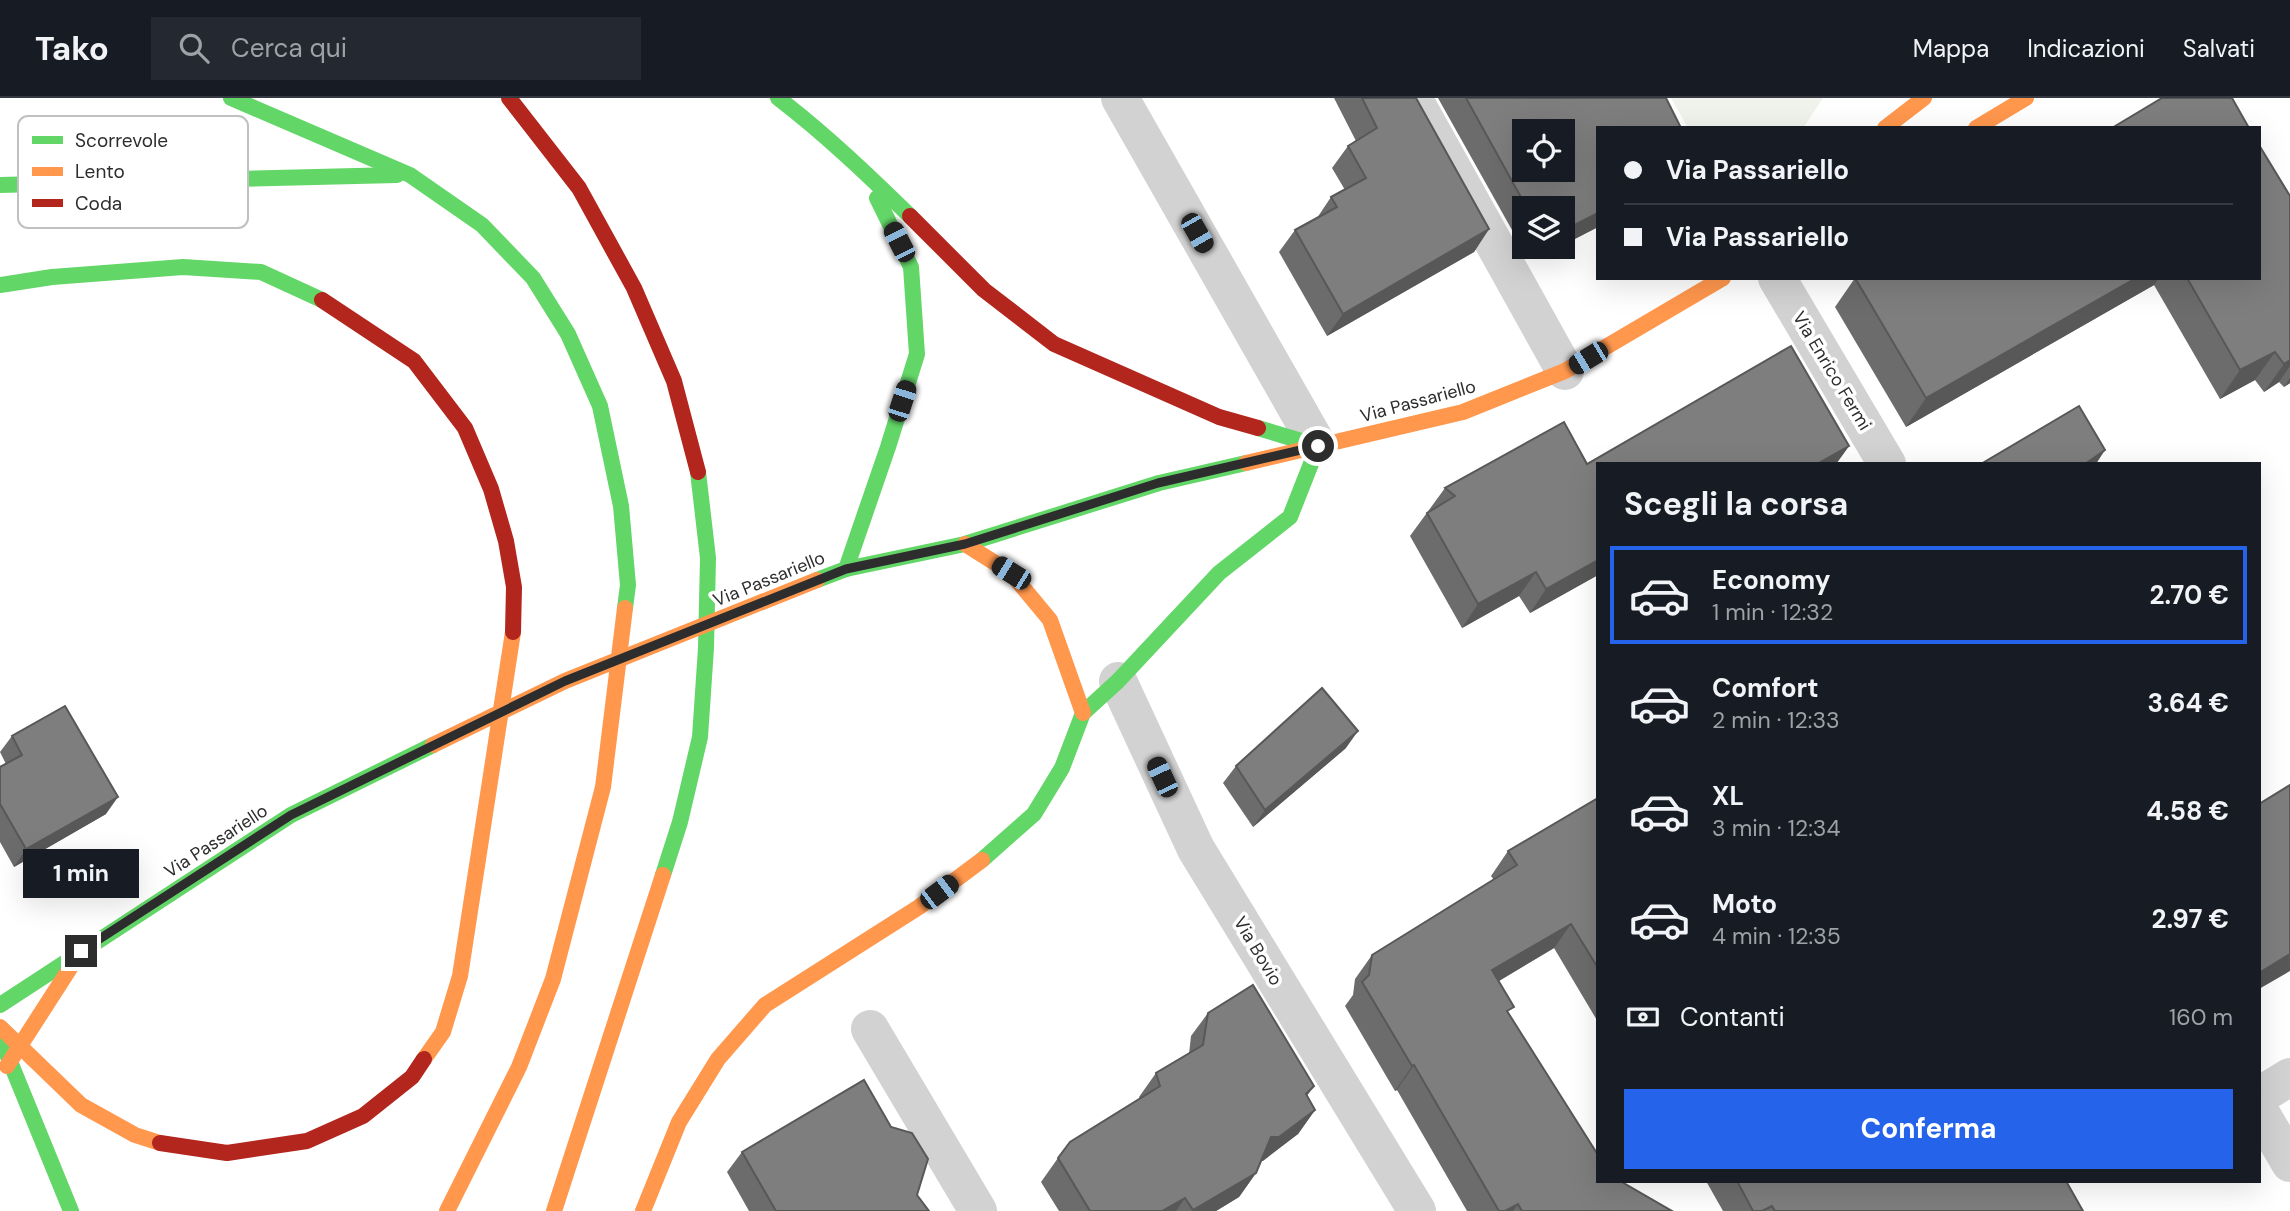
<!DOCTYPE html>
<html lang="it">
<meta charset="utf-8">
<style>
:root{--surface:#171b24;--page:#242831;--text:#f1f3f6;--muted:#9ea1a6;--line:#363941;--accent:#2563eb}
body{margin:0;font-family:"DM Sans",sans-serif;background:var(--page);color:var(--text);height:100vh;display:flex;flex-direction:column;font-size:26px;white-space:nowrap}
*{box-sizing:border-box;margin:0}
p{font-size:23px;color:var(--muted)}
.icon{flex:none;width:38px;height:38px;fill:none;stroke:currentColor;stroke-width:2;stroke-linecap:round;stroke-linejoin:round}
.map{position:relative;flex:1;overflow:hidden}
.side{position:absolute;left:1596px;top:364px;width:665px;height:721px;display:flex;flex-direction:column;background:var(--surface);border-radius:0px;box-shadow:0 7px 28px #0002}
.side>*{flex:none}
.guide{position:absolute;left:1596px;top:28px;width:665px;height:154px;border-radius:0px;box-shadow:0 7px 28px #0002;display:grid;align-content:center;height:154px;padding:0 28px;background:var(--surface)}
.tools{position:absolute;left:1512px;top:21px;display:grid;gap:14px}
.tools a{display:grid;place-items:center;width:63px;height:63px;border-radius:0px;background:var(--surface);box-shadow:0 7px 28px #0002;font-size:35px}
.end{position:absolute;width:32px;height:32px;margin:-16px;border:9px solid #2d2d2d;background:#fff;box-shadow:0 0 0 4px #fff}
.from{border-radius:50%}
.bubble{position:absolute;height:49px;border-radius:0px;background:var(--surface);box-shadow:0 7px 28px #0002;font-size:23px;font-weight:700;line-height:49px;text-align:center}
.car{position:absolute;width:21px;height:42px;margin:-21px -10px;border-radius:9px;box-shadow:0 0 5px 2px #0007;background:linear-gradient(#222 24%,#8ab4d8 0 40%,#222 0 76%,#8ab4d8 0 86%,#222 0)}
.guide b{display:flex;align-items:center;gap:24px;height:66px;font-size:26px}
.guide b+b{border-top:2px solid var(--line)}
.guide i{width:18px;height:18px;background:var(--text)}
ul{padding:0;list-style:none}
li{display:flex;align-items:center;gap:21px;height:98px;margin:0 14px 10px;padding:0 14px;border:4px solid transparent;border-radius:0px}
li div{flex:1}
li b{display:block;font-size:26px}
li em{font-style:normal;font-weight:700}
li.active{border-color:var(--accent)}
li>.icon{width:63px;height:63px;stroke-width:1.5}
h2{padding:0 28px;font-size:32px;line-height:84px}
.pay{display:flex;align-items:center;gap:18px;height:77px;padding:0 28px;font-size:26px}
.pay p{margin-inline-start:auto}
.action{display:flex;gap:14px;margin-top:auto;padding:14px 28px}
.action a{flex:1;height:80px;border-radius:0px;background:var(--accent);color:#fff;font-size:28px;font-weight:700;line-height:80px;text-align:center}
header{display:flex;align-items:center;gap:42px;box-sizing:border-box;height:98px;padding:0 35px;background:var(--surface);border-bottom:2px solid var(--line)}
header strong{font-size:33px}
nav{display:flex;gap:38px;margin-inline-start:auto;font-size:24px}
.search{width:490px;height:63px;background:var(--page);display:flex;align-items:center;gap:18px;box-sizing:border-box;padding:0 24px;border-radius:0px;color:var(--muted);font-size:26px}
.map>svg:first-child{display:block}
.green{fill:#eff3ec}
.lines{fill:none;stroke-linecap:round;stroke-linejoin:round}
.street{stroke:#d2d2d2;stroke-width:38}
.fast{stroke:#63d668;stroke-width:16}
.slow{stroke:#ff974d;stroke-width:16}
.jam{stroke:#b3261e;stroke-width:16}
.wall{fill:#6c6c6c}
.shaded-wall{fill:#585858}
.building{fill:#7e7e7e;stroke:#585858;stroke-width:2;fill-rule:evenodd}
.route{stroke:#2d2d2d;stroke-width:9}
.labels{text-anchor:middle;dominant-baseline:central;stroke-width:7;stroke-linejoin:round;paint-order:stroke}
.street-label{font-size:18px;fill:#2d2d2d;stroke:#fff}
.key{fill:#fff;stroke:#c0c0c0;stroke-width:2}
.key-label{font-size:19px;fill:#2d2d2d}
</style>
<header>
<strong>Tako</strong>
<div class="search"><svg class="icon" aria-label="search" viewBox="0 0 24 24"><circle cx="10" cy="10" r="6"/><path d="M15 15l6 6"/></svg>Cerca qui</div>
<nav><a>Mappa</a><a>Indicazioni</a><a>Salvati</a></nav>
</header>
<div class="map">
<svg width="2290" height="1113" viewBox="0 0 2290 1113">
<rect width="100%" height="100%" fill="#fff"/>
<path class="green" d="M1671 0H1823L1803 30H1688Z"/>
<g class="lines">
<g class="street">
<path d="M1120 0 1318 348"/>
<path d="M1413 0 1565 273"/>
<path d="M1777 180 1887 366"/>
<path d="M1118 583 1196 751 1417 1113"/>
<path d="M870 931 978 1113"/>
<path d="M2259 998 2290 979"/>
<path d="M2259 1012 2290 1065"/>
</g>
<g class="fast">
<path d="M231 0 410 77 482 127 533 180 568 236 600 308 621 408 628 487 625 510"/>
<path d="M778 0C825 36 868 77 910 118"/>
<path d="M0 87 397 77"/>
<path d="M0 187 52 179 183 169 261 174 322 202"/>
<path d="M846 471 888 349 917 256 911 169 877 100"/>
<path d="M817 482 846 471 965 446 1159 385 1246 365"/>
<path d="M982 762 1034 716 1062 670 1083 615 1118 583 1219 475 1290 419 1318 348 1258 330"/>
<path d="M663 777 680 724 700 639 706 550 708 460 698 374"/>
<path d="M0 907 291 717 433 647"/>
<path d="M0 939 71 1113"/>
</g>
<g class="slow">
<path d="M1885 30 1924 0"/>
<path d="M1976 30 2026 0"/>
<path d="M1246 365 1463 314 1565 273 1723 180"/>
<path d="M965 446 1011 475 1050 522 1083 615"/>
<path d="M433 647 565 583 817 482"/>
<path d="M0 929 81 1007 135 1037 160 1045"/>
<path d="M424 961 443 934 460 878 513 534"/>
<path d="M7 968 81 853"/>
<path d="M447 1113 519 969 553 881 603 689 625 510"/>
<path d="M554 1113 663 777"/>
<path d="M643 1113 679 1024 718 961 765 907 919 809 982 762"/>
</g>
<g class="jam">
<path d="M509 0 579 90 634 190 674 283 698 374"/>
<path d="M910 118 984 192 1054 246 1219 319 1258 330"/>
<path d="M322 202 414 263 465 330 491 391 506 443 514 489 513 534"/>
<path d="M160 1045 227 1055 307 1043 363 1018 412 979 424 961"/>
</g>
</g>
<g class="wall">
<path d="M1334 0H1416L1489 131 1474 154 1327 238 1279 154 1295 132 1317 120 1331 99 1345 92 1332 70 1348 48 1356 43Z"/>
<path d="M1438 0H1666L1598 30V129L1563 147V110H1524V125L1512 132Z"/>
<path d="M2290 98V285L2284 289 2279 284 2264 294 2255 282 2220 301 2154 187 1906 329 1835 209 1855 180H2259Z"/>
<path d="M1543 149H1560L1547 155Z"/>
<path d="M1849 348 1836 366H1598V477L1530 515 1519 498 1462 530 1410 438 1445 390 1587 366Z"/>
<path d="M12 638 106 716 14 769 0 744V669L6 666 0 654Z"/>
<path d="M1346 650 1253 729 1223 685 1236 668Z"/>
<path d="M1598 700V924L1554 850 1499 883 1509 916 1598 1083 1672 1113H1467L1397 992 1395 993 1345 908 1353 897 1355 881 1372 857 1494 782 1491 778 1508 753Z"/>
<path d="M1208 915 1314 988 1307 998 1315 1012 1298 1036 1261 1063 1256 1075 1239 1099 1216 1113H1059L1041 1084 1058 1060 1140 1001 1139 999 1156 975 1189 956 1191 938Z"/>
<path d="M742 1054 917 1097 929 1113H749L727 1074Z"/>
<path d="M1706 1083H2066L2083 1113H1723Z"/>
</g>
<g class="shaded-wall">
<path d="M1546 99 1538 110H1527Z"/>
<path d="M1524 115V125L1512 132Z"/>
<path d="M1598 115V129L1563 147V133Z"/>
<path d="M1489 131 1474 154 1327 238 1343 216Z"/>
<path d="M1551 149H1560L1547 155Z"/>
<path d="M2136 180H2159L2154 187 1906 329 1926 300Z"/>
<path d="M2275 254 2255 282 2220 301 2240 272Z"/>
<path d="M2290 262V268L2279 284 2264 294 2284 266Z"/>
<path d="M2290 280V285L2284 289Z"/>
<path d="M1849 348 1836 366H1817Z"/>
<path d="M2105 352 2096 366H2085Z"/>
<path d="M1598 462V477L1530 515 1546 491Z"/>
<path d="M1536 474 1519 498 1462 530 1478 506Z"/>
<path d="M1358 633 1346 650 1253 729 1265 712Z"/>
<path d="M118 699 106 716 14 769 26 751Z"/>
<path d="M1571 826 1554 850 1475 897 1492 872Z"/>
<path d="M2290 856V873L2259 891V875Z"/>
<path d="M1414 967 1397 992 1395 993 1412 968Z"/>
<path d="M1315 1012 1298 1036 1263 1063H1254L1271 1039Z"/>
<path d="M1256 1075 1239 1099 1216 1113H1193Z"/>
<path d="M1185 1100 1176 1113H1162Z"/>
<path d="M1518 1106 1513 1113H1505Z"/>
</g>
<g class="building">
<path d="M1362 0H1416L1489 131 1343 216 1295 132 1337 109 1331 99 1366 80 1348 48 1377 30Z"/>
<path d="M1466 0H1666L1681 30H1598V115L1563 133V110H1551L1546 99 1527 110ZM1524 33H1563V72H1524Z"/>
<path d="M2162 0H2232L2249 30H2112Z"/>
<path d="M2259 47 2290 98V262L2284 266 2275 254 2240 272 2187 180H2259Z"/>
<path d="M1855 180H2136L1926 300Z"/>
<path d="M1791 248 1849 348 1817 366H1598V462L1546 491 1536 474 1478 506 1427 415 1455 398 1445 390 1564 324 1587 366Z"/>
<path d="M2079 308 2105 352 2085 366H1981Z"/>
<path d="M1322 590 1358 633 1265 712 1236 668Z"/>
<path d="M65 608 118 699 26 751 0 706V669L22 657 12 638Z"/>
<path d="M2290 687V856L2259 875V706Z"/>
<path d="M1598 700V870L1571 826 1492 872 1514 909 1507 913 1598 1057V1083H1620L1672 1113H1522L1518 1106 1505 1113H1499L1414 967 1412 968 1362 884 1369 877 1372 857 1517 767 1508 753Z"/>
<path d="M1253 887 1314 988 1306 996 1315 1012 1279 1039H1271L1256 1075 1193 1112 1185 1100 1162 1113H1090L1058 1060 1070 1044 1160 988 1156 975 1203 947 1208 915Z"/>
<path d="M864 982 891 1029 912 1035 928 1061 917 1097 929 1113H776L742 1054Z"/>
<path d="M1737 1083H2066L2083 1113H1775L1772 1108 1762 1113H1753Z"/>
</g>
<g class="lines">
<path class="route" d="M81 853 291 717 565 583 846 471 965 446 1158 385 1318 348"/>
</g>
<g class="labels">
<g class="street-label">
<text transform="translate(1832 273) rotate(59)">Via Enrico Fermi</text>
<text transform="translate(1418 303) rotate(-15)">Via Passariello</text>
<text transform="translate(769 481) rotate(-22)">Via Passariello</text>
<text transform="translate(216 743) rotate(-33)">Via Passariello</text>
<text transform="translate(1258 853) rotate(59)">Via Bovio</text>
</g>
</g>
<rect x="18" y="18" width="230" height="112" rx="10" class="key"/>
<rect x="32" y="38" width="31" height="8" fill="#63d668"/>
<rect x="32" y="69" width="31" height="9" fill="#ff974d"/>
<rect x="32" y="101" width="31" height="8" fill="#b3261e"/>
<g class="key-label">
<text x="75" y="49">Scorrevole</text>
<text x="75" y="80">Lento</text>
<text x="75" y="112">Coda</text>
</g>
</svg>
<div class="tools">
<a><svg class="icon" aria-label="locate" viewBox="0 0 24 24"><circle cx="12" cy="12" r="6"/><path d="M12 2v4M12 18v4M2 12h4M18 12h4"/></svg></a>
<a><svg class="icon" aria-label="layers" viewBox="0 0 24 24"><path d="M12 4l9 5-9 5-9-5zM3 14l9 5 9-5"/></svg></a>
</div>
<i class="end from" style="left:1318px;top:348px"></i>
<i class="end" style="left:81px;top:853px"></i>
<div class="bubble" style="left:23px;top:751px;width:116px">1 min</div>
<i class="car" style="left:1197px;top:135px;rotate:150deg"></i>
<i class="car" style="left:899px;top:144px;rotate:333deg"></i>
<i class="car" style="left:1588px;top:260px;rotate:239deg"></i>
<i class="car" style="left:902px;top:303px;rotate:18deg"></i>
<i class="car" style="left:1011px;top:475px;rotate:302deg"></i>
<i class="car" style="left:1162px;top:679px;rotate:335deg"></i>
<i class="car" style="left:939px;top:794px;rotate:53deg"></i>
<div class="guide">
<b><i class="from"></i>Via Passariello</b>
<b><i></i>Via Passariello</b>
</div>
<section class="side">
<h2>Scegli la corsa</h2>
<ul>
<li class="active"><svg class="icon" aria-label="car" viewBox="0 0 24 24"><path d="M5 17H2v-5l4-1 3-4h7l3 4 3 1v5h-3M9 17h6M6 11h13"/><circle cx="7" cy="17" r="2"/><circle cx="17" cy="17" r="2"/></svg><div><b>Economy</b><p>1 min · 12:32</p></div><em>2.70 €</em></li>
<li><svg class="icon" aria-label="car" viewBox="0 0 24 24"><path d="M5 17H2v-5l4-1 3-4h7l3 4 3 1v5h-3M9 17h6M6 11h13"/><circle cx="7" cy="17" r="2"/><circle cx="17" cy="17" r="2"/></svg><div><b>Comfort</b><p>2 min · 12:33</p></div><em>3.64 €</em></li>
<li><svg class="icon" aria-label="car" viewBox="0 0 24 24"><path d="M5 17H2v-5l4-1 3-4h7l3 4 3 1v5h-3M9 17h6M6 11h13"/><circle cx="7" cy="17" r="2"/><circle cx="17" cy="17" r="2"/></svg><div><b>XL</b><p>3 min · 12:34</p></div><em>4.58 €</em></li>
<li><svg class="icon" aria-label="car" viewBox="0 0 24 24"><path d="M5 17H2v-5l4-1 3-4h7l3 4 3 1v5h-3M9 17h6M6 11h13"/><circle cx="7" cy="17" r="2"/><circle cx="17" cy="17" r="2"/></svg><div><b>Moto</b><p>4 min · 12:35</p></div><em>2.97 €</em></li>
</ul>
<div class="pay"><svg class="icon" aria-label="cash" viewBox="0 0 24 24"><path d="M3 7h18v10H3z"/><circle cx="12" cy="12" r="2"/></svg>Contanti<p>160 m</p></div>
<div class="action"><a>Conferma</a></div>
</section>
</div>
